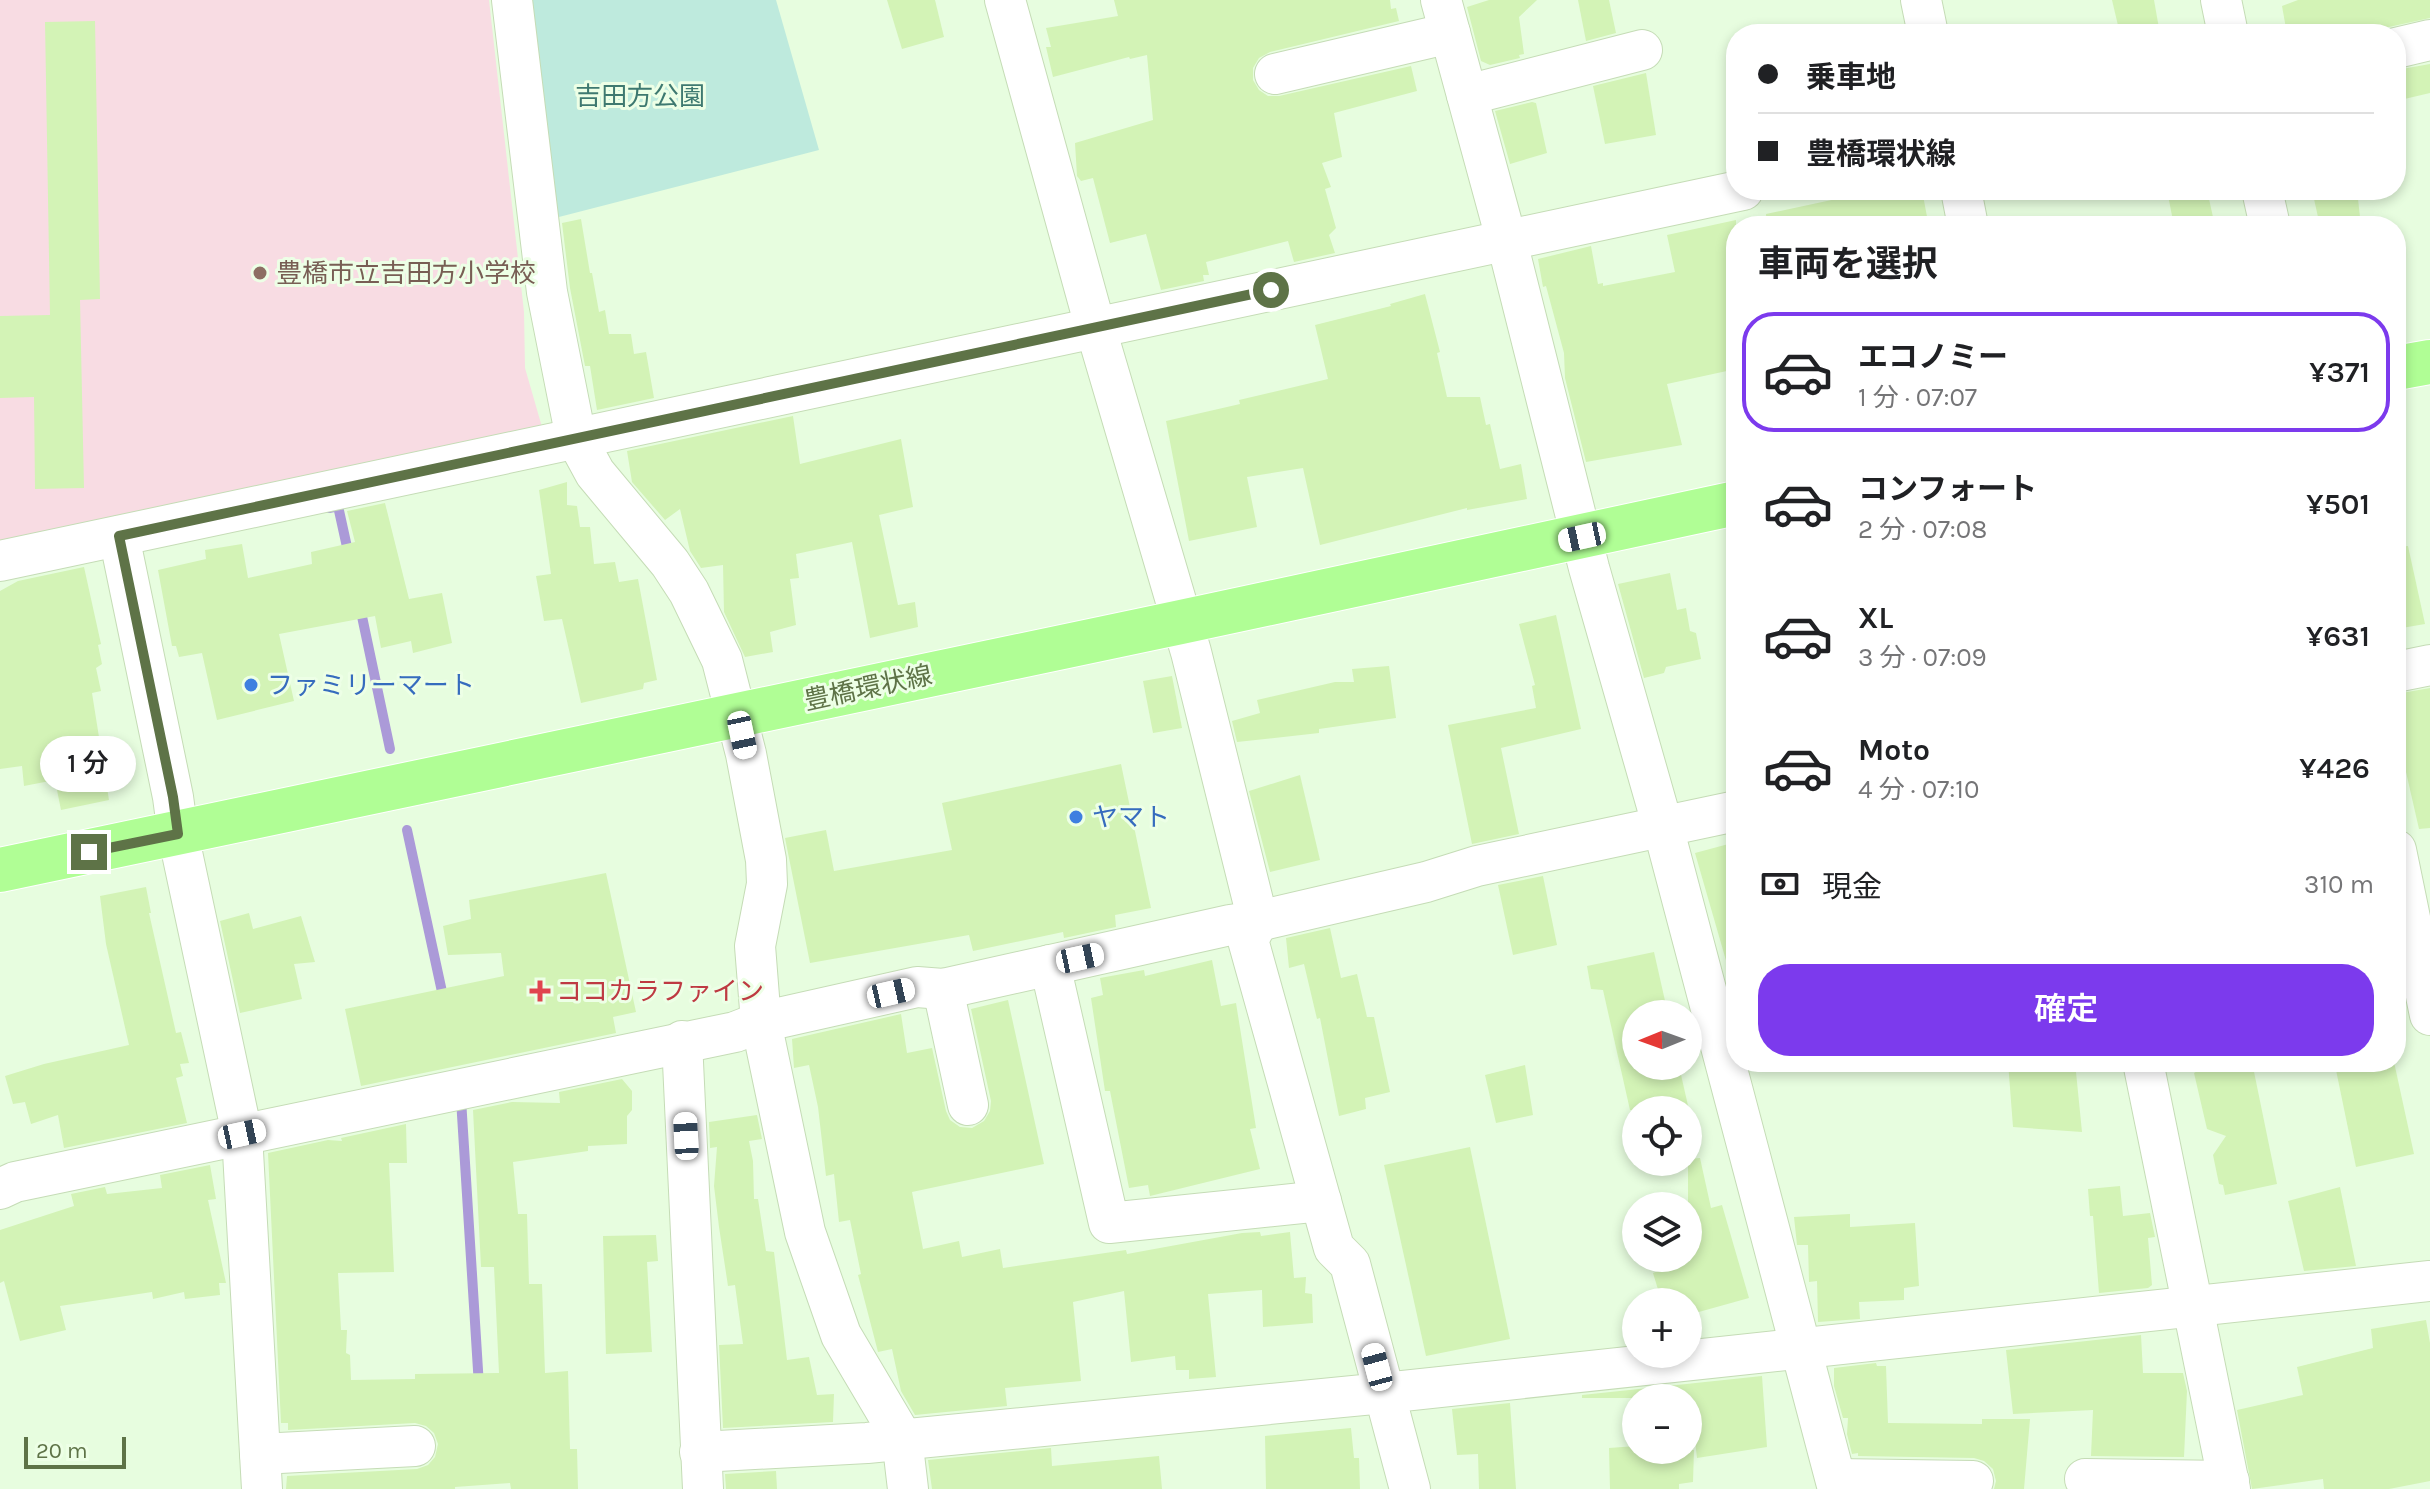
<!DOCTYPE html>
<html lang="ja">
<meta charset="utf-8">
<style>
:root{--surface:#fff;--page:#f2f2f2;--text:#202124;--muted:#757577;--line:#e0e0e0;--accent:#7c3aed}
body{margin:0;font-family:Karla,"Noto Sans JP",sans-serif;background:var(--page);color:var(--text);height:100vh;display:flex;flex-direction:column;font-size:30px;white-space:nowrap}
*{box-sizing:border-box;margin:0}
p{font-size:26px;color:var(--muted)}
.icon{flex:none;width:44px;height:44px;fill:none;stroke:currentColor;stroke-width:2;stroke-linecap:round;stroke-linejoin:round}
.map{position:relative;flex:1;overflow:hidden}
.details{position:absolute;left:1726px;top:216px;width:680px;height:856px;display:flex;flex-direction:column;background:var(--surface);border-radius:32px;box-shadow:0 4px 12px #0003}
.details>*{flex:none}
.guide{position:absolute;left:1726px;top:24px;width:680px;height:176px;border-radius:32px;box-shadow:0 4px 12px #0003;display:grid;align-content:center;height:176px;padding:0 32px;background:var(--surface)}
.needle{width:52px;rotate:269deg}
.tools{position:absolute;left:1622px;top:1000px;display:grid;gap:16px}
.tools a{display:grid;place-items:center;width:80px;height:80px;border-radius:50%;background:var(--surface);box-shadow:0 4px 12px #0003;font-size:40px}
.scale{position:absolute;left:24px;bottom:20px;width:102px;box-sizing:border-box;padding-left:8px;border:4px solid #5e7347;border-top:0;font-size:22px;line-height:28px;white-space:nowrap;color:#5e7347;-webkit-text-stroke:6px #edffe6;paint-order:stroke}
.end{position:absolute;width:36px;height:36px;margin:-18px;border:10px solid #5e7347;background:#fff;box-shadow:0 0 0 4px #fff}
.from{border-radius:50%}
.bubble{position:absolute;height:56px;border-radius:28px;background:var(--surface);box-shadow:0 4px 12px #0003;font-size:26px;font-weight:600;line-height:56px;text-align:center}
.car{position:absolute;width:24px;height:48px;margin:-24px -12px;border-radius:10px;box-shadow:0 0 6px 2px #0007;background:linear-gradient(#fff 24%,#345 0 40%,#fff 0 76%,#345 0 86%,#fff 0)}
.guide b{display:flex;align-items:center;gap:28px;height:76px;font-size:30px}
.guide b+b{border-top:2px solid var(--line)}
.guide i{width:20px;height:20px;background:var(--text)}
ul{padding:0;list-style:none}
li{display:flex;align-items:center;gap:24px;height:120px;margin:0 16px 12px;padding:0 16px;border:4px solid transparent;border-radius:32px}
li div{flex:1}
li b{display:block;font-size:30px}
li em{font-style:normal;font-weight:600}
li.on{border-color:var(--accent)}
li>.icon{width:72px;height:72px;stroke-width:1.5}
h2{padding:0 32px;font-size:36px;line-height:96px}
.pay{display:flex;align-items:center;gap:20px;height:88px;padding:0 32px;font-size:30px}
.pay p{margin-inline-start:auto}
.button{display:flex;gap:16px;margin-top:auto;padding:16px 32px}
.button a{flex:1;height:92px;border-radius:32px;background:var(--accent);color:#fff;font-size:32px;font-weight:600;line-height:92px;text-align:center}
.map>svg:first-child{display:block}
.education{fill:#f8dce3}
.green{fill:#beeadd}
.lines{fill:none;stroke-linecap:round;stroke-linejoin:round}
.stream{stroke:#ab9ad8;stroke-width:10}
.building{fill:#d3f3b6}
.minor-casing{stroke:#c5dcb6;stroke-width:42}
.major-casing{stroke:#fff;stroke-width:46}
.minor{stroke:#fff;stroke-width:40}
.major{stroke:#b0fe95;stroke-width:44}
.route{stroke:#5e7347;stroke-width:10}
.education-dot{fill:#8d6e63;stroke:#edffe6;stroke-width:3}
.shop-dot{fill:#3f7fe0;stroke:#edffe6;stroke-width:3}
.health-dot{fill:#e0444e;stroke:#edffe6;stroke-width:3}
.labels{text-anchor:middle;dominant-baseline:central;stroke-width:6;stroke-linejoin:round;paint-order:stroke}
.park-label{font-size:26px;fill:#3e7970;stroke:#edffe6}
.education-label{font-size:26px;fill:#785e54;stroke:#edffe6;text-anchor:start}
.shop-label{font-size:26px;fill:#366cbe;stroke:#edffe6;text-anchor:start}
.street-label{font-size:26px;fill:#5e7347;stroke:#edffe6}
.health-label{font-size:26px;fill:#be3a42;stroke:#edffe6;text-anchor:start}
</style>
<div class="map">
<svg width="2430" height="1489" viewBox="0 0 2430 1489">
<rect width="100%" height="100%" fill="#e7fddf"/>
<path class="education" d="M0 0H489L524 312 525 368 542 427 0 551Z"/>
<path class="green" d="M531 0H776L819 150 555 218Z"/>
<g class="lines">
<g class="stream">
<path d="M329 508 338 506 349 556"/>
<path d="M360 607 390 749"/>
<path d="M407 830 444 1001"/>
<path d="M461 1099 479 1386"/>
</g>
</g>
<g class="building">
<path d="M887 0H935L944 37 902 49Z"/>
<path d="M1114 0H1390L1391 9 1396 8 1399 21 1270 52 1259 58 1253 68V80L1259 90 1268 96H1279L1411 66 1417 91 1334 113 1342 157 1322 163 1331 187 1325 189 1336 228 1329 235 1335 253 1294 262 1288 241 1206 262 1209 275H1203L1204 281 1161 290 1146 234 1110 243 1093 178 1081 181 1077 176 1075 143 1153 120 1147 55 1130 59 1129 57 1053 77 1046 47H1051L1046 28 1118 16Z"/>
<path d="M1489 0H1537L1519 17 1524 54 1519 55 1520 58 1490 65 1481 61 1467 7Z"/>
<path d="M1578 0H1609L1616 33 1586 41Z"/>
<path d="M2112 0H2154L2160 34H2120Z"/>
<path d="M2298 0H2430V18L2357 34H2287L2282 6Z"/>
<path d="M95 21 100 299 80 300 84 488 35 489 34 397 0 398V316L50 315 45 22Z"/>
<path d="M2430 64V93L2396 101V70Z"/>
<path d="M1646 73 1656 135 1605 144 1593 86Z"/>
<path d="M1532 102 1536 103 1547 153 1510 164 1495 111Z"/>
<path d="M1878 190H1922L1928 222 1910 226H1767L1766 214Z"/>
<path d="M2167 190H2207L2215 226H2174Z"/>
<path d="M2312 190H2357L2361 226H2320Z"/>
<path d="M581 219 590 273H592L599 312 605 310 609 334H631L634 354 646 352 654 398 597 410 590 366H585L570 288 562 223Z"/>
<path d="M1736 220V369L1667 384 1682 445 1586 462 1565 378 1564 353 1546 286 1543 287 1538 259 1591 246 1598 284 1603 283V286L1675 272 1667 235Z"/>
<path d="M1425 294 1440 352 1437 353 1447 397H1480L1486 425 1490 424 1500 469 1521 464 1527 499 1467 510V508L1320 545 1303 468 1247 477 1257 527 1189 541 1166 421 1240 404 1239 400 1328 379 1315 325 1391 306 1390 304Z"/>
<path d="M793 416 800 464 901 439 913 507 879 515 898 605 915 602 918 627 870 638 852 542 796 554 799 578 790 579 796 625 770 632 773 652 745 657 724 612 723 565 701 568 690 551 680 509 665 520 632 482 627 451Z"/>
<path d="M567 482V505L577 506 580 527H590L594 564 615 562 619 582 638 579 657 680 644 683 643 689 581 703 562 619 544 621 536 576 551 574 539 490Z"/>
<path d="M385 503 409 599 442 593 452 643 413 653 411 641 381 648 375 616 279 634 294 701 217 720 202 653 179 657 176 646H172L158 570 206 559 205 550 242 544 248 578 312 564 311 552 355 542 347 511Z"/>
<path d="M2408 546 2425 624 2396 629V547Z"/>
<path d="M84 567 101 644 98 645 102 664 96 668 101 691 92 693 109 800 61 810 55 780 24 786 22 766 0 769V591L18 581Z"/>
<path d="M1670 573 1677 610 1686 608 1690 631 1696 633 1701 659 1666 667 1664 673 1644 678 1618 584Z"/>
<path d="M1556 615 1581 729 1501 748 1519 834 1472 844 1448 725 1536 708 1532 686 1535 685 1519 624Z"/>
<path d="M1389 666 1396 718 1319 729V733L1237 742 1232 721 1260 713 1257 700 1335 682H1354L1352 669Z"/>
<path d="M1172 676 1182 728 1153 733 1143 681Z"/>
<path d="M2430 688V828L2419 829 2396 728V694Z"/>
<path d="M1121 764 1151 908 1115 915 1116 927 1064 938 1063 932 973 951 969 935 810 963 785 838 826 830 834 871 952 850 942 803Z"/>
<path d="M1300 775 1320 860 1270 872 1249 791Z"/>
<path d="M1736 842V963L1727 964 1695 853Z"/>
<path d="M606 873 636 1012 613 1017 616 1033 361 1086 345 1009 504 976 501 953 448 955 443 926 471 919 469 900Z"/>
<path d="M1543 876 1557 945 1513 955 1498 885Z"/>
<path d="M146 887 151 913H149L176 1033 181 1032 189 1063 180 1064 183 1076 176 1078 187 1123 64 1148 58 1115 31 1124 25 1102 13 1104 5 1076 44 1064 129 1045 106 944 100 896Z"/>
<path d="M249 913 253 929 301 916 315 962 294 964 302 999 240 1013 220 921Z"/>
<path d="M1330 928 1341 978 1357 974 1367 1017H1374L1390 1092 1365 1098 1366 1109 1339 1116 1320 1018 1317 1019 1304 964 1289 968 1286 938Z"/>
<path d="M1654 952 1668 1014H1636V1066H1679L1689 1110H1630L1603 990 1591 989 1587 966Z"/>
<path d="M1212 960 1221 1006 1236 1003 1256 1128 1250 1129 1260 1169 1150 1196 1148 1185 1129 1188 1110 1091H1105L1091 998 1103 995 1100 978 1144 970 1145 976Z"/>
<path d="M1008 1000 1044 1164 912 1192 923 1249 959 1241 962 1257 1000 1249 1003 1268 1126 1250 1127 1254 1242 1233 1260 1232 1261 1236 1290 1232 1294 1278 1306 1277 1305 1293 1312 1294 1313 1323 1263 1327 1262 1290 1208 1294 1216 1377 1189 1379V1370H1176L1175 1356 1131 1362 1124 1291 1073 1302 1081 1381 1005 1388 1007 1406 915 1415 901 1391 892 1349 878 1352 858 1275 861 1274 850 1220 839 1222 834 1174 826 1176 818 1107 809 1065 794 1068 792 1039 901 1014 907 1053 932 1048 946 1111 950 1120 960 1127 972 1128 984 1121 990 1111 991 1101 971 1009Z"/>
<path d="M2008 1062H2075L2082 1132 2013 1127Z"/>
<path d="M2197 1062H2252L2277 1184 2225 1195 2223 1185 2219 1184 2213 1155 2226 1136 2207 1129 2194 1073 2199 1070Z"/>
<path d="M2351 1062H2394L2414 1154 2356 1167 2336 1070Z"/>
<path d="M1525 1065 1533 1115 1496 1123 1485 1075Z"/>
<path d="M622 1079 632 1091V1110L627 1116V1144L588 1146V1151L513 1162 518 1214H527L529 1284H542L545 1373 568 1371 570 1449H577L578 1489H511L510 1483 455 1487V1489H286L287 1476 417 1469 428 1465 435 1457 438 1444 434 1433 426 1426 415 1423 288 1430V1423H281L268 1153 328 1140 342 1141 341 1138 406 1124 407 1163H389L394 1272 338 1273 341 1330H347L346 1353 350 1355 351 1380 415 1379V1374L499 1373 494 1267H481L473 1110 512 1102 560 1103 559 1092Z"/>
<path d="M757 1115 762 1139 749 1141 753 1161 754 1199H758L766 1251 774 1252 787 1360 809 1357 817 1395 834 1394 833 1422 723 1428 719 1345 743 1344 735 1285 728 1286 719 1227 714 1186 717 1147 710 1148 709 1122Z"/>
<path d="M1470 1147 1510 1339 1426 1356 1384 1165Z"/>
<path d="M1700 1158 1711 1208 1722 1205 1749 1298 1688 1315V1302H1679L1676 1294 1660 1296 1653 1273 1666 1268 1663 1258H1688V1159Z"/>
<path d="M210 1165 216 1199 208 1200 226 1283H219L220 1295 185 1299 184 1292 153 1299 152 1292 60 1306 66 1330 20 1341 4 1281 0 1283V1230L74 1206 71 1194 105 1187 107 1194 162 1188 160 1175Z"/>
<path d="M2120 1186 2123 1216 2150 1213 2155 1237 2148 1238 2152 1285 2148 1288 2099 1293 2093 1216H2090L2088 1189Z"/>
<path d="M2340 1187 2356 1266 2304 1271 2288 1201Z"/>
<path d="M1850 1214V1227L1915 1223 1919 1286 1904 1288V1300L1859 1302 1860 1319 1818 1322 1817 1281 1809 1282 1808 1245H1797L1794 1217Z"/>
<path d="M656 1235 658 1261 647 1262 652 1352 606 1354 603 1236Z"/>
<path d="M2426 1320 2430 1343V1481L2389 1489H2324L2323 1479 2252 1489 2237 1410 2303 1395 2297 1367 2373 1348 2371 1329Z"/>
<path d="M2141 1335 2143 1373H2183L2187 1391 2184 1457 2091 1456 2093 1410 2013 1414 2006 1350Z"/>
<path d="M1876 1363 1877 1366H1886L1888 1423 1982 1424V1419H2030L2024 1489H1994L1996 1481 1993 1469 1984 1461 1974 1458 1858 1456V1453L1852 1454 1847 1434 1848 1418H1843L1834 1386V1368Z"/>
<path d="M1762 1376 1767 1447 1697 1458 1690 1398H1582V1395Z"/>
<path d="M1510 1403 1516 1489H1479L1478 1454 1457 1455 1452 1409Z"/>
<path d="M1351 1428 1354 1458H1359L1360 1489H1266L1265 1436Z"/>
<path d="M1636 1446V1450H1694L1693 1482 1679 1484V1489H1610L1609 1448Z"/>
<path d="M1051 1448 1052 1466 1159 1456 1162 1489H932L928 1460Z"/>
<path d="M776 1471 777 1489H726L725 1474Z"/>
</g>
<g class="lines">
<g class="minor-casing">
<g id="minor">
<path d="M512 0 547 292 576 438 595 473 670 563 689 592 722 660 746 754 766 860 767 884 755 946 761 1022 805 1232 841 1335 902 1438 908 1489"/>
<path d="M1005 0 1095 326 1191 652 1258 921 1248 940 1334 1248 1350 1264 1410 1489"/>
<path d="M1441 0 1507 242 1589 568 1663 827 1838 1489"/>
<path d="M1921 0 1928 34"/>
<path d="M2221 0 2228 34"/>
<path d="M2396 48 2430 40"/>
<path d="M1275 74 1450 33"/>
<path d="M1467 95 1642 50"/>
<path d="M1961 190 1968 226"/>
<path d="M2262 190 2270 226"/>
<path d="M119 536 173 797 178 834 242 1134 262 1489"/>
<path d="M0 561 1743 190"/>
<path d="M2396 672 2430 665"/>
<path d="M2396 850 2430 1015"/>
<path d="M1050 965 1109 1223 1321 1201"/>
<path d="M943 989 968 1105"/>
<path d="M682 1041 703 1489"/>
<path d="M2143 1062 2230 1489"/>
<path d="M0 1189 15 1182 735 1032 761 1022 917 987 943 989 1230 925 1258 921 1426 882 1477 866 1736 811"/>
<path d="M700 1452 867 1443 1384 1393 2430 1281"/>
<path d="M260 1454 415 1446"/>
<path d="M1836 1479 1973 1481"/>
<path d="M2085 1479 2229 1481"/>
</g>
</g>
<g class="major-casing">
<g id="major">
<path d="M2396 368 2430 362"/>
<path d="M0 870 1181 622 1736 503"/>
</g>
</g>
<use href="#minor" class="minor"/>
<use href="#major" class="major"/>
</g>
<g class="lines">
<path class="route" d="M89 852 178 834 173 797 119 536 1271 290"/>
</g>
<circle class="education-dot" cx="260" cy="273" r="8"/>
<g class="shop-dot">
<circle cx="251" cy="685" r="8"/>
<circle cx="1076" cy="817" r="8"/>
</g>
<path class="health-dot" d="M536 979h8v8h8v8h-8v8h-8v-8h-8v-8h8z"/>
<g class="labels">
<g class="park-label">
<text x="640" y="96">吉田方公園</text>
</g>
<g class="education-label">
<text x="276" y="273">豊橋市立吉田方小学校</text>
</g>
<g class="shop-label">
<text x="267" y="685">ファミリーマート</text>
<text x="1092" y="817">ヤマト</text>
</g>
<g class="street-label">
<text transform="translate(868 688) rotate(-12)">豊橋環状線</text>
</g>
<g class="health-label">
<text x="556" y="991">ココカラファイン</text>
</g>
</g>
</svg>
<div class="tools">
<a><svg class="needle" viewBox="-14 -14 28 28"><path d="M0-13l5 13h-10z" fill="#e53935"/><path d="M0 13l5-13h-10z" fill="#757577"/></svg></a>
<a><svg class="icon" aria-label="locate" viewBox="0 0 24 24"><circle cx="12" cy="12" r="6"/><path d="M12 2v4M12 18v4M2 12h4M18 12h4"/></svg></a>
<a><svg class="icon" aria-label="layers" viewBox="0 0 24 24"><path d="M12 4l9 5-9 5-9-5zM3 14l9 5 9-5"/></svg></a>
<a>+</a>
<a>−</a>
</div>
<div class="scale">20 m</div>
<i class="end from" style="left:1271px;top:290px"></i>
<i class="end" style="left:89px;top:852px"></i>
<div class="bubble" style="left:40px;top:736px;width:96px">1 分</div>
<i class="car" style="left:1582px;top:537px;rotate:258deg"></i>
<i class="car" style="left:742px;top:735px;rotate:168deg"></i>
<i class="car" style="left:1080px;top:958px;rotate:78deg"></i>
<i class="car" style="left:891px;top:993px;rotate:77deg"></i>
<i class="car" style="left:242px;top:1134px;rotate:78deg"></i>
<i class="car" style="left:686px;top:1136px;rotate:357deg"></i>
<i class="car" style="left:1377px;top:1367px;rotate:345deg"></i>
<div class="guide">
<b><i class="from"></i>乗車地</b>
<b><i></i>豊橋環状線</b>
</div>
<section class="details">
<h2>車両を選択</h2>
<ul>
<li class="on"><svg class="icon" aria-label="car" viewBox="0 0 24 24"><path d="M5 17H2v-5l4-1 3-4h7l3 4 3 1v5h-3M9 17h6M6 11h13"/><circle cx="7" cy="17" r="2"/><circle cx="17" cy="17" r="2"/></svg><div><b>エコノミー</b><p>1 分 · 07:07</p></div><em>¥371</em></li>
<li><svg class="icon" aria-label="car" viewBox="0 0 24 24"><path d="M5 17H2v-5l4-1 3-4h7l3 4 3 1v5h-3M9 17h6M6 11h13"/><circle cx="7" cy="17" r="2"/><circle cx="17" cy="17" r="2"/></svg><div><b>コンフォート</b><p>2 分 · 07:08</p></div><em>¥501</em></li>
<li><svg class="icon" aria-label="car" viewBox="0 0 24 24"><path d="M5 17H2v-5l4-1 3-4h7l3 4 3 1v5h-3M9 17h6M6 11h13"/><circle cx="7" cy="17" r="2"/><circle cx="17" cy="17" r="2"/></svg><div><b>XL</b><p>3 分 · 07:09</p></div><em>¥631</em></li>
<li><svg class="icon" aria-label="car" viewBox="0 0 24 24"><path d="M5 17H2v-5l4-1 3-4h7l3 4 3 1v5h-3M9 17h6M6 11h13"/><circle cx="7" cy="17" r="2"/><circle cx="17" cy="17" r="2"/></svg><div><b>Moto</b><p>4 分 · 07:10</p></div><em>¥426</em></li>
</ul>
<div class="pay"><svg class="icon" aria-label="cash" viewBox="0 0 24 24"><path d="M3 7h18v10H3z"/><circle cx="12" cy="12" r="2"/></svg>現金<p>310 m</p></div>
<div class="button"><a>確定</a></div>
</section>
</div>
